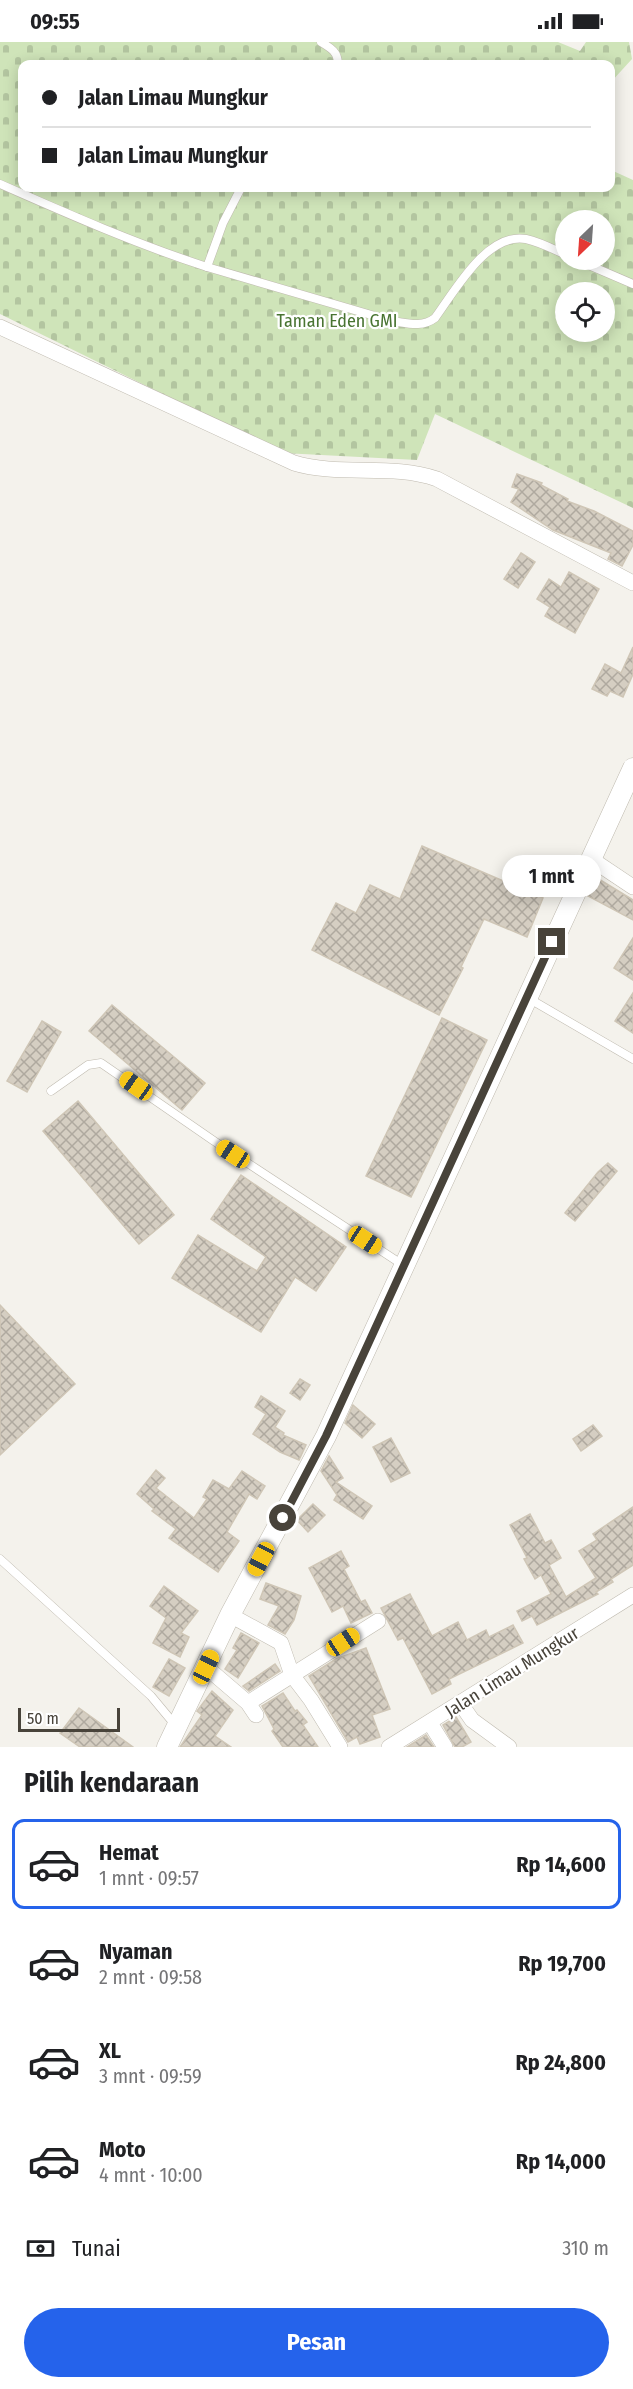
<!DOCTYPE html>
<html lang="id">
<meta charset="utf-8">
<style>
:root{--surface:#fff;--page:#f6f6f6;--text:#202124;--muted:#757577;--line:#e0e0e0;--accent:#2563eb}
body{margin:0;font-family:"Fira Sans Condensed",sans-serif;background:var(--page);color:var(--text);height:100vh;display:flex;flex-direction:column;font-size:22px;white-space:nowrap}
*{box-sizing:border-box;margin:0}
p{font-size:20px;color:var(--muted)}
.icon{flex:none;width:33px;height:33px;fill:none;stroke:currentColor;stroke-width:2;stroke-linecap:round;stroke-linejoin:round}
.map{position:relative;height:1705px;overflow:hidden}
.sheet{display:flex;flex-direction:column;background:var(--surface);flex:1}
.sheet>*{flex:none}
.guide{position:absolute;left:18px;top:18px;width:597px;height:132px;border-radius:12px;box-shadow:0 3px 15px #0003;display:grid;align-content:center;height:132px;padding:0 24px;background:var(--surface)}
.needle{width:39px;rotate:205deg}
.buttons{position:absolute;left:555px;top:168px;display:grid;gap:12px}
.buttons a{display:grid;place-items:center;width:60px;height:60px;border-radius:50%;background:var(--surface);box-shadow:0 3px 15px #0003;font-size:30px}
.scale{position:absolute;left:18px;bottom:15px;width:102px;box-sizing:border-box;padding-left:6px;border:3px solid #48433a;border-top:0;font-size:16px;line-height:21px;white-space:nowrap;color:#48433a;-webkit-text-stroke:4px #fff;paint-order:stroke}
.end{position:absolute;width:27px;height:27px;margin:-14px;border:8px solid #48433a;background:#fff;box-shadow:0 0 0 3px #fff}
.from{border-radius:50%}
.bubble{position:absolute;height:42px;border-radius:21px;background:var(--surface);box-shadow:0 3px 15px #0003;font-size:20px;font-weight:700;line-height:42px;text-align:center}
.car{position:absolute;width:18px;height:36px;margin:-18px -9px;border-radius:8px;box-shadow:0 0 4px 2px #0007;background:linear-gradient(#f5c518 24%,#345 0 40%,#f5c518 0 76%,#345 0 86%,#f5c518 0)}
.guide b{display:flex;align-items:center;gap:21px;height:57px;font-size:22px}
.guide b+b{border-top:2px solid var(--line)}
.guide i{width:15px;height:15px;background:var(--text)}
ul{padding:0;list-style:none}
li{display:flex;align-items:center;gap:18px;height:90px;margin:0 12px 9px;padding:0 12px;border:3px solid transparent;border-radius:12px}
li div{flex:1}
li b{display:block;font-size:22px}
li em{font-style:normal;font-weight:700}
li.active{border-color:var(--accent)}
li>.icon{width:54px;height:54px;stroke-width:1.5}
h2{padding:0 24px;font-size:27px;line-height:72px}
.pay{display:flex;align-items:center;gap:15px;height:66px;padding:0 24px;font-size:22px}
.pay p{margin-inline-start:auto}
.button{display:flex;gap:12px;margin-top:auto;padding:12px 24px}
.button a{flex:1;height:69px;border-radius:36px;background:var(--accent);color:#fff;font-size:24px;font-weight:700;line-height:69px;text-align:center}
.status{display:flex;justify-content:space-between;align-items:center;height:42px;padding:0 30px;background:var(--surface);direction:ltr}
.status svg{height:16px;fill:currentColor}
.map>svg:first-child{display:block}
.cemetery{fill:url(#cemetery-stones);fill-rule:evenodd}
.building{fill:url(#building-cross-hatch);stroke:#cfc6b6;stroke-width:1.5}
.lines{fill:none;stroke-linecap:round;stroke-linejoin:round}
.service-casing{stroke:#bfbaaf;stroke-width:9}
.minor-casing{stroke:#bfbaaf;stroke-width:16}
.tertiary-casing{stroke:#bfbaaf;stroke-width:21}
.service{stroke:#fff;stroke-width:8}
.minor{stroke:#fff;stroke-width:15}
.tertiary{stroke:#fff;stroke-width:20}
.route{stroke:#48433a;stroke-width:8}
.labels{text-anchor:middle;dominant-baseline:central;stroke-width:4.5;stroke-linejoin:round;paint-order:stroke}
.park-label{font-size:18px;fill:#497432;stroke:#fff}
.street-label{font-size:18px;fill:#48433a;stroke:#fff}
</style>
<div class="status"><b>09:55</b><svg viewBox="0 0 49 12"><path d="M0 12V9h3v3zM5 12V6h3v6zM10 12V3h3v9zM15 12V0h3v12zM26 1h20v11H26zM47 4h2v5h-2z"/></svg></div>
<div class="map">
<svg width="633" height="1705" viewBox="0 0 633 1705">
<defs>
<pattern id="cemetery-stones" width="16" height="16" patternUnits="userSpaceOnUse" patternTransform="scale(1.5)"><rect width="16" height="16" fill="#cfe4b9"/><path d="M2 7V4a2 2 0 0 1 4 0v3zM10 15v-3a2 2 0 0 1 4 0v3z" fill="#b3c5a0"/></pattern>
<pattern id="building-cross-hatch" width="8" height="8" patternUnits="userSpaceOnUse" patternTransform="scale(1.5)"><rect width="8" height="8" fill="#d5cec2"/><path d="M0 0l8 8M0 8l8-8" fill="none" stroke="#afa99f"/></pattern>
</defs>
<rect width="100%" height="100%" fill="#f4f2ec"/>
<path class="cemetery" d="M0 0H558L580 9 586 0H629L632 17 611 40 610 22H22V146H610L611 128 633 138V466L435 372 417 418 283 411 0 272ZM566 178H604V218H566ZM566 250H604V290H566Z"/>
<g class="building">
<path d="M517 432 542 441 541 443 568 457 567 459 594 469 633 489V503L622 524 608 517 611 511 553 488 511 460 519 447 512 445Z"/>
<path d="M521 511 535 520 518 546 504 537Z"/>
<path d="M569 530 599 547 575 591 545 574 550 565 537 557 549 537 561 545Z"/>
<path d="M633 605V632L623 655 610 649 607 654 592 647 605 622 621 631Z"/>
<path d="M422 804 543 856 527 895 484 877 461 925 463 926 439 973 312 908 336 861 356 871 370 843 400 857Z"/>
<path d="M597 836 633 858V878L588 854Z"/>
<path d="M633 896V938L614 926Z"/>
<path d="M633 951V991L615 979Z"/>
<path d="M112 963 205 1041 182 1068 89 989Z"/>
<path d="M442 976 487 998 411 1155 366 1134Z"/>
<path d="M42 979 61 990 27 1050 7 1039Z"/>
<path d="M78 1059 174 1173 139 1202 43 1089Z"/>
<path d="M608 1121 617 1129 575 1179 565 1171 598 1130Z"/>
<path d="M241 1133 346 1205 316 1249 295 1235 261 1290 172 1236 198 1193 257 1229 266 1215 211 1177Z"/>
<path d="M0 1263 75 1342 0 1413Z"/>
<path d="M300 1337 310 1343 300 1358 290 1351Z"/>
<path d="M261 1354 285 1369 275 1385 284 1391 283 1393 306 1403 299 1418 280 1410 253 1392 266 1372 255 1365Z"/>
<path d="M353 1363 375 1382 362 1396 345 1381Z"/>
<path d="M593 1383 602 1394 581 1409 573 1397Z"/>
<path d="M391 1396 410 1431 391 1440 373 1405Z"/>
<path d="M329 1414 343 1436 336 1440 372 1464 363 1477 334 1458 337 1453 321 1429Z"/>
<path d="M156 1428 165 1436 156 1446 194 1476 207 1457 203 1455 213 1438 229 1447 242 1429 265 1444 257 1457 249 1452 227 1490 239 1499 218 1530 169 1496 176 1487 152 1469 154 1467 137 1452Z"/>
<path d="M313 1462 325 1473 308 1490 297 1478Z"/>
<path d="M633 1465V1523L611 1537 613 1540 596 1550 598 1552 537 1583 532 1574 522 1579 517 1569 551 1552 541 1533 535 1537 524 1517 527 1516 510 1483 530 1472 545 1501 551 1498 561 1516 549 1523 566 1555 596 1536 579 1509 597 1498 593 1492Z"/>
<path d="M341 1509 349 1524 344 1527 361 1560 365 1558 372 1571 351 1581 343 1564 332 1570 309 1526Z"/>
<path d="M266 1541 301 1554 294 1578 285 1592 268 1583 279 1564 260 1557Z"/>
<path d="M164 1544 198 1569 181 1591 189 1595 180 1615 153 1601 166 1576 150 1564Z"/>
<path d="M410 1552 432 1594 458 1580 467 1598 486 1588 489 1595 513 1583 523 1601 449 1637 451 1642 432 1652 403 1596 398 1598 381 1566Z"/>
<path d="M241 1591 259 1601 238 1636 225 1627 237 1608 233 1606Z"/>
<path d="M366 1606 390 1667 372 1673 380 1695 360 1702 357 1695 348 1700 309 1634 336 1617Z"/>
<path d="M169 1617 185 1626 169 1654 153 1645Z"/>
<path d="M275 1622 280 1629 249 1649 243 1644Z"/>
<path d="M212 1649 233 1668 215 1694 231 1705H180L202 1673 197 1669Z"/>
<path d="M283 1651 295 1669 297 1668 307 1680 303 1683 318 1705H283L272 1689 274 1687 262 1664Z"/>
<path d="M79 1666 133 1705H80L60 1691Z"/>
<path d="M456 1675 471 1700 462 1705H455L443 1683Z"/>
<path d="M426 1693 434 1705H407Z"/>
</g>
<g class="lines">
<g class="service-casing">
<g id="service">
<path d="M321 0C331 6 338 10 338 22"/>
<path d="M0 142C68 172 136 202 207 225"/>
<path d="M241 146 223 181 207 225 392 279C407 281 422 286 435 276 455 249 487 190 526 197 540 200 553 207 566 213"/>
<path d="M577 218 633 242"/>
<path d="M528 956 633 1017"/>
<path d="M51 1049 88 1023 101 1021 214 1099 403 1223"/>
<path d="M0 1517 151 1654 176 1684"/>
</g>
</g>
<g class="minor-casing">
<g id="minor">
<path d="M0 285 294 421C340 435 392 421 437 437L633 541"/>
<path d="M591 817 633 845"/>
<path d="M230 1573 281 1601 292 1633 311 1658 340 1705"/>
<path d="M206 1625 248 1661 256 1673"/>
<path d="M248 1661 378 1579"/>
<path d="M461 1662 472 1678 509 1705"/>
<path d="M430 1681 445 1705"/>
<path d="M389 1705 633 1553"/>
</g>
</g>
<g class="tertiary-casing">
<path id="tertiary" d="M167 1705 230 1573 326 1394 633 726"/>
</g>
<use href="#service" class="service"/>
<use href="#minor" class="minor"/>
<use href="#tertiary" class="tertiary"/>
</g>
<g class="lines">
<path class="route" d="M283 1476 326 1394 552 900"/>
</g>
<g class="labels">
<g class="park-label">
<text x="337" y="279">Taman Eden GMI</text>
</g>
<g class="street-label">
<text transform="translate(512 1630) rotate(-32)">Jalan Limau Mungkur</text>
</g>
</g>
</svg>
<div class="buttons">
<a><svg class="needle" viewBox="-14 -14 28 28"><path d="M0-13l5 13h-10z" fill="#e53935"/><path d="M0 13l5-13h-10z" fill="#757577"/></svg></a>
<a><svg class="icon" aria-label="locate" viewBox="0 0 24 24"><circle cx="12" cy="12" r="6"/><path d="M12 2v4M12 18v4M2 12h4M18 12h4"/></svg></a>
</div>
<div class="scale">50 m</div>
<i class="end from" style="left:283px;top:1476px"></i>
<i class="end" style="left:552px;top:900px"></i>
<div class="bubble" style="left:502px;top:813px;width:99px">1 mnt</div>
<i class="car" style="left:136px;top:1044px;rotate:305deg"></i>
<i class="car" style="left:233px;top:1112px;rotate:303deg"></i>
<i class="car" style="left:365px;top:1198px;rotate:123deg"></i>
<i class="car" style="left:261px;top:1517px;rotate:208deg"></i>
<i class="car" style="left:343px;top:1600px;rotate:57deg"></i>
<i class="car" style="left:206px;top:1625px;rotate:25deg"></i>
<div class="guide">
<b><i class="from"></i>Jalan Limau Mungkur</b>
<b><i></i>Jalan Limau Mungkur</b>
</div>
</div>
<section class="sheet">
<h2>Pilih kendaraan</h2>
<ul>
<li class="active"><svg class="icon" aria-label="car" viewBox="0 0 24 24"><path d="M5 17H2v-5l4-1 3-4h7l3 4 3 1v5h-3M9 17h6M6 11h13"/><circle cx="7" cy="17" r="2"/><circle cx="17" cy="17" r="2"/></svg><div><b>Hemat</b><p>1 mnt · 09:57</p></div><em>Rp 14,600</em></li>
<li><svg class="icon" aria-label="car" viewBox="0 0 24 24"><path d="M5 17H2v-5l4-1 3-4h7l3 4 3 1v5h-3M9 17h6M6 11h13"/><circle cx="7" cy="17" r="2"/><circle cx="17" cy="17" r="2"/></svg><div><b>Nyaman</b><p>2 mnt · 09:58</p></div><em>Rp 19,700</em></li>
<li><svg class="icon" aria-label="car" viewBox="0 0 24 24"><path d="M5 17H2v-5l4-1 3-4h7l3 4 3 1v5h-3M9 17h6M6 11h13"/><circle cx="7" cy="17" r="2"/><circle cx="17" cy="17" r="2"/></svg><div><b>XL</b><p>3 mnt · 09:59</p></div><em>Rp 24,800</em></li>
<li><svg class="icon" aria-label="car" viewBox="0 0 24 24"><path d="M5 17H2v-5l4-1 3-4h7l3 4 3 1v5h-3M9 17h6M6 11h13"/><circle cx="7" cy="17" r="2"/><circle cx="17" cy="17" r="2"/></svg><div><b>Moto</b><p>4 mnt · 10:00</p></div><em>Rp 14,000</em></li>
</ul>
<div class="pay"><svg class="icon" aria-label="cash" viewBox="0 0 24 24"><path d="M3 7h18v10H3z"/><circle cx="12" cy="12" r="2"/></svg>Tunai<p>310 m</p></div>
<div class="button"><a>Pesan</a></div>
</section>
